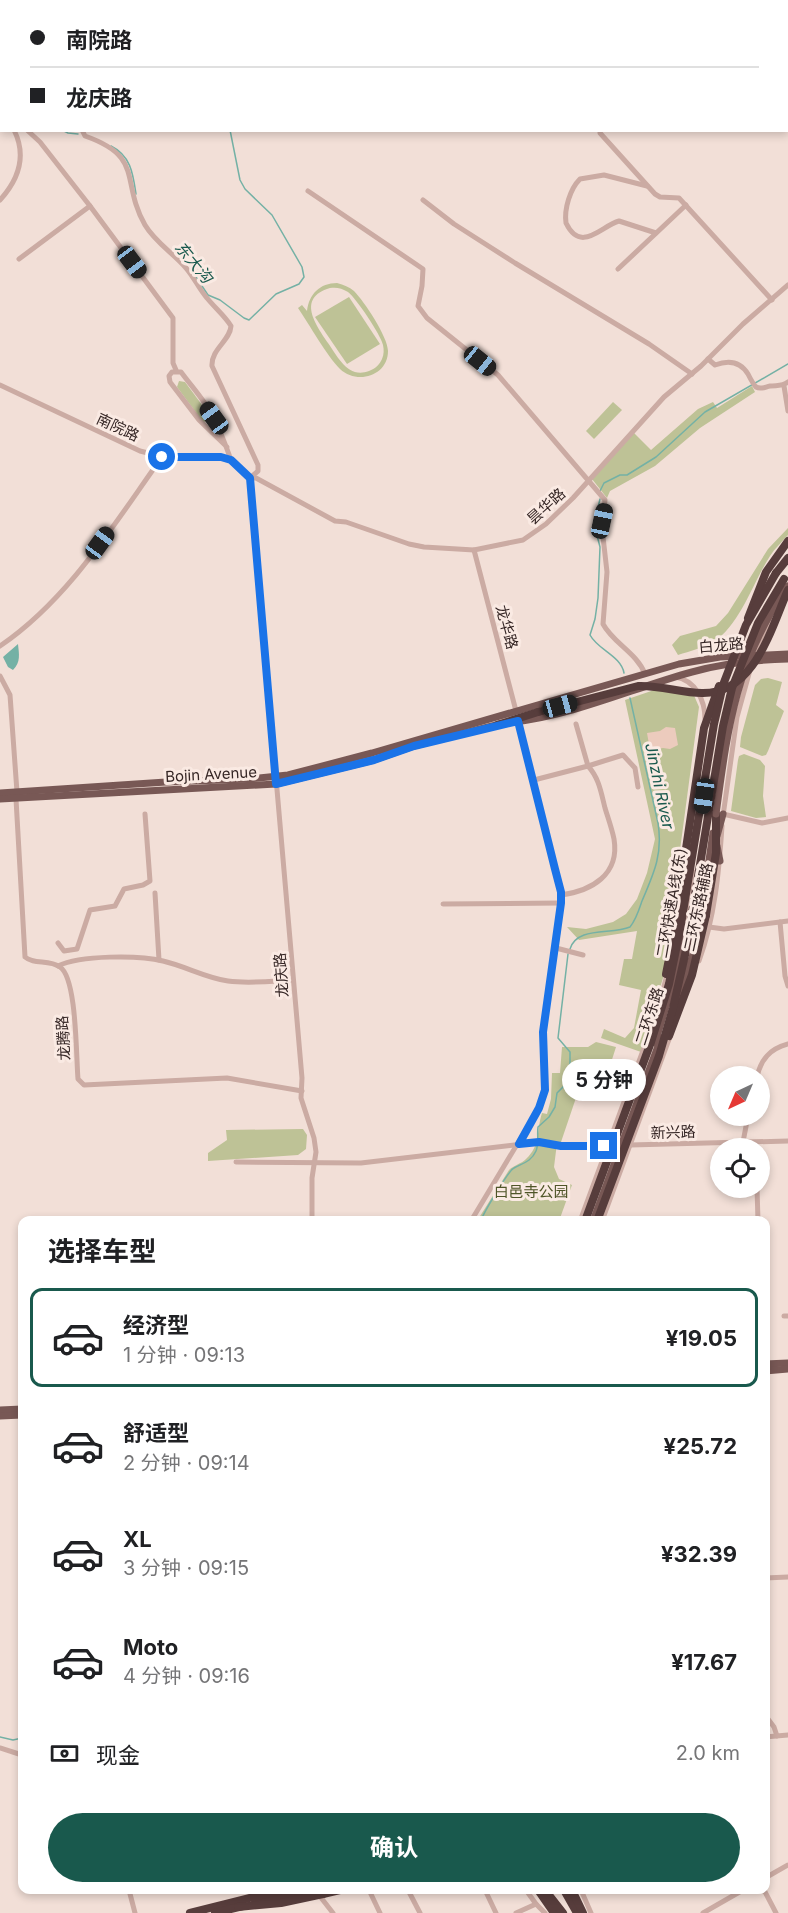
<!DOCTYPE html>
<html lang="zh">
<meta charset="utf-8">
<style>
:root{--surface:#fff;--page:#f6f6f6;--text:#202124;--muted:#757577;--line:#e0e0e0;--accent:#19594d}
body{margin:0;font-family:Inter,"Noto Sans SC",sans-serif;background:var(--page);color:var(--text);height:100vh;display:flex;flex-direction:column;font-size:22px;white-space:nowrap}
*{box-sizing:border-box;margin:0}
p{font-size:20px;color:var(--muted)}
.icon{flex:none;width:33px;height:33px;fill:none;stroke:currentColor;stroke-width:2;stroke-linecap:round;stroke-linejoin:round}
.map{position:relative;flex:1;overflow:hidden}
.sheet{position:absolute;left:18px;top:1216px;width:752px;height:678px;display:flex;flex-direction:column;background:var(--surface);border-radius:12px;box-shadow:0 3px 9px #0003}
.sheet>*{flex:none}
.banner{position:absolute;left:0px;top:0px;width:789px;height:132px;box-shadow:0 3px 9px #0003;display:grid;align-content:center;height:132px;padding:0 30px;background:var(--surface)}
.needle{width:39px;rotate:224deg}
.tools{position:absolute;left:710px;top:1066px;display:grid;gap:12px}
.tools a{display:grid;place-items:center;width:60px;height:60px;border-radius:50%;background:var(--surface);box-shadow:0 3px 9px #0003;font-size:30px}
.end{position:absolute;width:27px;height:27px;margin:-14px;border:8px solid #1a73e8;background:#fff;box-shadow:0 0 0 3px #fff}
.from{border-radius:50%}
.bubble{position:absolute;height:42px;border-radius:21px;background:var(--surface);box-shadow:0 3px 9px #0003;font-size:20px;font-weight:700;line-height:42px;text-align:center}
.car{position:absolute;width:18px;height:36px;margin:-18px -9px;border-radius:8px;box-shadow:0 0 4px 2px #0007;background:linear-gradient(#222 24%,#8ab4d8 0 40%,#222 0 76%,#8ab4d8 0 86%,#222 0)}
.banner b{display:flex;align-items:center;gap:21px;height:57px;font-size:22px}
.banner b+b{border-top:2px solid var(--line)}
.banner i{width:15px;height:15px;background:var(--text)}
ul{padding:0;list-style:none}
li{display:flex;align-items:center;gap:18px;height:99px;margin:0 12px 9px;padding:0 18px;border:3px solid transparent;border-radius:12px}
li div{flex:1}
li b{display:block;font-size:22px}
li em{font-style:normal;font-weight:700}
li.on{border-color:var(--accent)}
li>.icon{width:54px;height:54px;stroke-width:1.5}
h2{padding:0 30px;font-size:27px;line-height:72px}
.pay{display:flex;align-items:center;gap:15px;height:66px;padding:0 30px;font-size:22px}
.pay p{margin-inline-start:auto}
.button{display:flex;gap:12px;margin-top:auto;padding:12px 30px}
.button a{flex:1;height:69px;border-radius:36px;background:var(--accent);color:#fff;font-size:24px;font-weight:700;line-height:69px;text-align:center}
.map>svg:first-child{display:block}
.green{fill:#bec296;fill-rule:evenodd}
.plaza{fill:#eccbbd}
.water{fill:#74b1a5}
.lines{fill:none;stroke-linecap:round;stroke-linejoin:round}
.stream{stroke:#74b1a5;stroke-width:1.5}
.minor{stroke:#cbaba3;stroke-width:5}
.major{stroke:#785855;stroke-width:7}
.highway{stroke:#573d3c;stroke-width:8}
.major-bridge{stroke:#785855;stroke-width:7}
.highway-bridge{stroke:#573d3c;stroke-width:8}
.route{stroke:#1a73e8;stroke-width:8}
.labels{text-anchor:middle;dominant-baseline:central;stroke-width:6;stroke-linejoin:round;paint-order:stroke}
.street-label{font-size:15px;fill:#352625;stroke:#faeae3}
.park-label{font-size:15px;fill:#4f5528;stroke:#faeae3}
.water-label{font-size:16px;font-style:italic;fill:#19594d;stroke:#faeae3}
</style>
<div class="map">
<svg width="788" height="1913" viewBox="0 0 788 1913">
<rect width="100%" height="100%" fill="#f2dfd7"/>
<g class="green">
<path d="M337 283C344 285 349 287 354 291 364 301 388 337 388 351 388 376 357 385 340 369 327 356 309 324 298 308L302 305 307 311C309 294 320 283 337 283ZM330 288C336 287 342 288 348 292 356 298 381 335 383 345 384 350 384 354 382 359 380 364 375 369 369 371 348 379 338 357 328 343 316 325 296 298 330 288Z"/>
<path d="M349 297 380 344 347 364 315 317Z"/>
<path d="M179 381 185 382 211 417 209 421 203 422 177 387Z"/>
<path d="M752 386 755 392 700 428 655 466 610 491 607 498 592 479 634 433 651 450 698 409 713 402 717 408Z"/>
<path d="M613 402 622 410 594 439 586 431Z"/>
<path d="M788 528V535C782 542 775 548 770 556 753 582 740 626 713 642 703 648 690 651 678 655L672 645 680 636 716 626 728 613 768 549Z"/>
<path d="M768 678 782 682 776 705 784 711 768 751 766 755 762 756 740 747 741 737 755 685 761 679Z"/>
<path d="M660 688 693 693 699 707 663 978 641 1052 601 1038 604 1029 625 1038 634 1028 641 990 619 985 624 959H632L637 931 579 940 567 927 586 929 613 922 626 914 637 899 647 873 655 839 625 700Z"/>
<path d="M744 754 760 760 765 766 763 796 766 817 756 818 731 811 738 760 739 756Z"/>
<path d="M596 1042 616 1047 601 1094 579 1089 561 1142 557 1143 554 1167 559 1179 572 1185 559 1221H477L509 1170C514 1165 521 1164 526 1159 541 1145 536 1132 542 1113L547 1114 551 1099 552 1073H560L562 1047H588Z"/>
<path d="M303 1129 307 1135 306 1149 298 1155 208 1161V1153L227 1140 226 1130Z"/>
</g>
<path class="plaza" d="M666 727 675 728 678 745 670 749 663 748 650 750 647 733 660 731Z"/>
<path class="water" d="M18 644C19 654 21 662 13 670L8 667 3 657Z"/>
<g class="lines">
<g class="stream">
<path d="M0 46 2 47"/>
<path d="M62 130 68 133 78 134"/>
<path d="M111 146C131 156 133 174 136 194"/>
<path d="M196 277 208 295 220 300 244 318 249 320 276 294 299 284 304 277 302 267 272 215 245 189 240 180 230 130"/>
<path d="M600 491 604 483 620 475H627L656 457 705 412 788 364"/>
<path d="M600 499 594 524 600 547 598 598 595 619 590 635C598 650 621 656 624 673"/>
<path d="M570 949C577 926 611 935 630 927 636 920 639 910 642 901 654 873 663 854 658 823L630 698"/>
<path d="M481 1221C482 1215 509 1170 514 1168 523 1163 531 1162 536 1151 539 1144 537 1134 538 1127L549 1117 555 1107 557 1093 570 1080V1052L558 1038 568 954"/>
<path d="M0 1737 13 1740 22 1738"/>
</g>
<g class="minor">
<path d="M48 0 51 2"/>
<path d="M59 0 62 2"/>
<path d="M515 2V0"/>
<path d="M0 116 2 117"/>
<path d="M788 120V121"/>
<path d="M788 126V127"/>
<path d="M27 130 40 142 90 206"/>
<path d="M82 130 85 136C145 157 120 181 145 225 155 242 173 253 186 268 194 277 199 289 207 298 215 308 225 316 231 326 230 341 211 349 212 366L258 465V471L250 478"/>
<path d="M600 130V133L655 194 660 197 679 198 772 300"/>
<path d="M647 186 604 175 580 179C570 189 564 209 566 223 581 254 601 226 619 221L656 233"/>
<path d="M308 191 423 269 422 286 418 306 427 318 498 375 605 500 602 528 607 572 603 624C613 643 637 653 645 674"/>
<path d="M0 200C19 179 27 156 14 130"/>
<path d="M423 200 454 224 515 263 649 344 692 374"/>
<path d="M19 259 90 206 173 318V363L176 370"/>
<path d="M618 269 686 205"/>
<path d="M708 359 715 365C728 360 740 361 748 374 750 378 753 384 756 387 761 390 765 387 770 386 777 385 782 387 788 382"/>
<path d="M0 385 140 451 168 458 221 457 231 460 250 478 302 1078 301 1098 314 1138 316 1152 312 1178V1221"/>
<path d="M784 386 788 411"/>
<path d="M227 447 199 420 170 382 169 376 172 372H181C192 387 207 403 215 420 221 433 226 446 231 460"/>
<path d="M250 478H256L335 521 346 522 409 544 424 547 474 550 523 540 546 524 573 498 664 397 701 366 743 324 788 285"/>
<path d="M474 550 516 711"/>
<path d="M0 646C69 599 114 524 162 457"/>
<path d="M758 650 772 620"/>
<path d="M0 676 10 695 17 792"/>
<path d="M675 677C696 680 705 701 705 719"/>
<path d="M576 724 588 766 623 755 635 768 638 787"/>
<path d="M534 780 588 766C599 778 601 792 605 808 608 818 612 829 614 839 620 875 591 891 561 895"/>
<path d="M16 799 25 957C34 965 49 959 60 967 77 978 76 1057 78 1079L84 1085 227 1078 302 1091"/>
<path d="M723 814 762 823 788 818"/>
<path d="M723 816 737 717 750 670"/>
<path d="M155 893 159 960"/>
<path d="M443 904 561 903"/>
<path d="M780 922 785 976 788 986"/>
<path d="M684 925 693 872"/>
<path d="M709 927 724 929 788 921"/>
<path d="M58 943 64 951 77 949 90 910 115 906 124 889 143 885 150 881 145 814"/>
<path d="M556 948 583 955"/>
<path d="M699 961C715 917 719 871 722 826"/>
<path d="M58 966C80 955 139 955 163 961 185 966 206 978 228 981 250 984 272 981 293 980"/>
<path d="M662 994 668 971"/>
<path d="M757 1077C761 1059 770 1049 788 1044"/>
<path d="M743 1142 748 1116"/>
<path d="M630 1145 788 1141"/>
<path d="M236 1162 361 1163 539 1142 561 1146H608"/>
<path d="M757 1188 758 1221"/>
<path d="M471 1221 539 1108 545 1090 543 1032 558 932 561 892 518 721"/>
<path d="M580 1221 652 1026"/>
<path d="M602 1221 671 1034"/>
<path d="M784 1316H788"/>
<path d="M21 1413 22 1427"/>
<path d="M765 1578 788 1577"/>
<path d="M765 1715 774 1727 777 1736"/>
<path d="M765 1737 788 1735"/>
<path d="M0 1748 22 1755"/>
<path d="M765 1878 788 1865"/>
<path d="M129 1890 135 1913"/>
<path d="M315 1890 333 1913"/>
<path d="M369 1890 380 1913"/>
<path d="M408 1890 420 1913"/>
<path d="M485 1890 496 1913"/>
<path d="M526 1890 536 1904"/>
<path d="M581 1890 591 1913"/>
<path d="M764 1890 776 1913"/>
<path d="M516 1913 536 1904 545 1913"/>
<path d="M703 1913 743 1890"/>
</g>
<g class="major">
<path d="M514 722C575 715 633 688 692 672 723 663 755 660 788 659"/>
<path d="M0 793 166 782 249 779 288 775 372 753 679 664 720 657 788 654"/>
<path d="M0 799 276 784 374 760 414 746 500 724"/>
<path d="M717 836 723 814"/>
<path d="M717 846 720 861"/>
<path d="M693 926 702 875"/>
<path d="M698 934 713 833"/>
<path d="M681 953 684 925"/>
<path d="M677 1003 693 954"/>
<path d="M655 1043 683 950"/>
<path d="M593 1221 661 1038"/>
<path d="M765 1364 788 1363"/>
<path d="M765 1371 788 1369"/>
<path d="M0 1410 22 1409"/>
<path d="M0 1416 22 1415"/>
</g>
<g class="highway">
<path d="M776 573 788 558"/>
<path d="M748 618 766 572 788 541"/>
<path d="M497 725 538 712"/>
<path d="M706 915 716 853V814"/>
<path d="M671 949 704 728 719 686"/>
<path d="M538 1890 554 1913"/>
<path d="M545 1890 563 1913"/>
<path d="M564 1890 577 1913"/>
<path d="M572 1890 583 1913"/>
<path d="M323 1894 340 1890"/>
<path d="M255 1903 309 1890"/>
<path d="M190 1913 281 1890"/>
<path d="M215 1913 243 1906"/>
</g>
<path class="major-bridge" d="M716 814C728 726 736 661 788 586"/>
<g class="highway-bridge">
<path d="M538 712 638 686C660 685 681 693 702 693 755 694 771 628 788 590"/>
<path d="M666 974 671 949"/>
<path d="M669 1036 692 975 706 915"/>
<path d="M585 1221 651 1042 669 984 680 930 714 724 723 685 746 625 776 573"/>
<path d="M597 1221 659 1056 673 1008 685 955 723 726 732 688 758 623 784 579"/>
<path d="M238 1907 281 1903 323 1894"/>
</g>
</g>
<g class="lines">
<path class="route" d="M162 457H221L231 460 250 478 276 784 374 760 414 746 518 721 555 869 561 892V903L543 1032 545 1090 539 1108 519 1144 539 1142 561 1146H604"/>
</g>
<g class="labels">
<g class="street-label">
<text transform="translate(118 427) rotate(25)">南院路</text>
<text transform="translate(546 506) rotate(-42)">昙华路</text>
<text transform="translate(507 627) rotate(75)">龙华路</text>
<text transform="translate(721 645) rotate(-5)">白龙路</text>
<text transform="translate(211 774) rotate(-3)">Bojin Avenue</text>
<text transform="translate(671 903) rotate(-80)">二环快速A线(东)</text>
<text transform="translate(698 907) rotate(-78)">二环东路辅路</text>
<text transform="translate(281 975) rotate(-94)">龙庆路</text>
<text transform="translate(649 1016) rotate(-72)">二环东路</text>
<text transform="translate(63 1038) rotate(-93)">龙腾路</text>
<text transform="translate(673 1132) rotate(-2)">新兴路</text>
</g>
<g class="park-label">
<text x="531" y="1191">白邑寺公园</text>
</g>
<g class="water-label">
<text transform="translate(194 262) rotate(50)">东大沟</text>
<text transform="translate(660 786) rotate(78)">Jinzhi River</text>
</g>
</g>
</svg>
<div class="tools">
<a><svg class="needle" viewBox="-14 -14 28 28"><path d="M0-13l5 13h-10z" fill="#e53935"/><path d="M0 13l5-13h-10z" fill="#757577"/></svg></a>
<a><svg class="icon" aria-label="locate" viewBox="0 0 24 24"><circle cx="12" cy="12" r="6"/><path d="M12 2v4M12 18v4M2 12h4M18 12h4"/></svg></a>
</div>
<i class="end from" style="left:162px;top:457px"></i>
<i class="end" style="left:604px;top:1146px"></i>
<div class="bubble" style="left:562px;top:1059px;width:84px">5 分钟</div>
<i class="car" style="left:132px;top:262px;rotate:143deg"></i>
<i class="car" style="left:480px;top:361px;rotate:129deg"></i>
<i class="car" style="left:214px;top:418px;rotate:324deg"></i>
<i class="car" style="left:602px;top:521px;rotate:12deg"></i>
<i class="car" style="left:100px;top:543px;rotate:36deg"></i>
<i class="car" style="left:560px;top:706px;rotate:75deg"></i>
<i class="car" style="left:704px;top:796px;rotate:188deg"></i>
<div class="banner">
<b><i class="from"></i>南院路</b>
<b><i></i>龙庆路</b>
</div>
<section class="sheet">
<h2>选择车型</h2>
<ul>
<li class="on"><svg class="icon" aria-label="car" viewBox="0 0 24 24"><path d="M5 17H2v-5l4-1 3-4h7l3 4 3 1v5h-3M9 17h6M6 11h13"/><circle cx="7" cy="17" r="2"/><circle cx="17" cy="17" r="2"/></svg><div><b>经济型</b><p>1 分钟 · 09:13</p></div><em>¥19.05</em></li>
<li><svg class="icon" aria-label="car" viewBox="0 0 24 24"><path d="M5 17H2v-5l4-1 3-4h7l3 4 3 1v5h-3M9 17h6M6 11h13"/><circle cx="7" cy="17" r="2"/><circle cx="17" cy="17" r="2"/></svg><div><b>舒适型</b><p>2 分钟 · 09:14</p></div><em>¥25.72</em></li>
<li><svg class="icon" aria-label="car" viewBox="0 0 24 24"><path d="M5 17H2v-5l4-1 3-4h7l3 4 3 1v5h-3M9 17h6M6 11h13"/><circle cx="7" cy="17" r="2"/><circle cx="17" cy="17" r="2"/></svg><div><b>XL</b><p>3 分钟 · 09:15</p></div><em>¥32.39</em></li>
<li><svg class="icon" aria-label="car" viewBox="0 0 24 24"><path d="M5 17H2v-5l4-1 3-4h7l3 4 3 1v5h-3M9 17h6M6 11h13"/><circle cx="7" cy="17" r="2"/><circle cx="17" cy="17" r="2"/></svg><div><b>Moto</b><p>4 分钟 · 09:16</p></div><em>¥17.67</em></li>
</ul>
<div class="pay"><svg class="icon" aria-label="cash" viewBox="0 0 24 24"><path d="M3 7h18v10H3z"/><circle cx="12" cy="12" r="2"/></svg>现金<p>2.0 km</p></div>
<div class="button"><a>确认</a></div>
</section>
</div>
